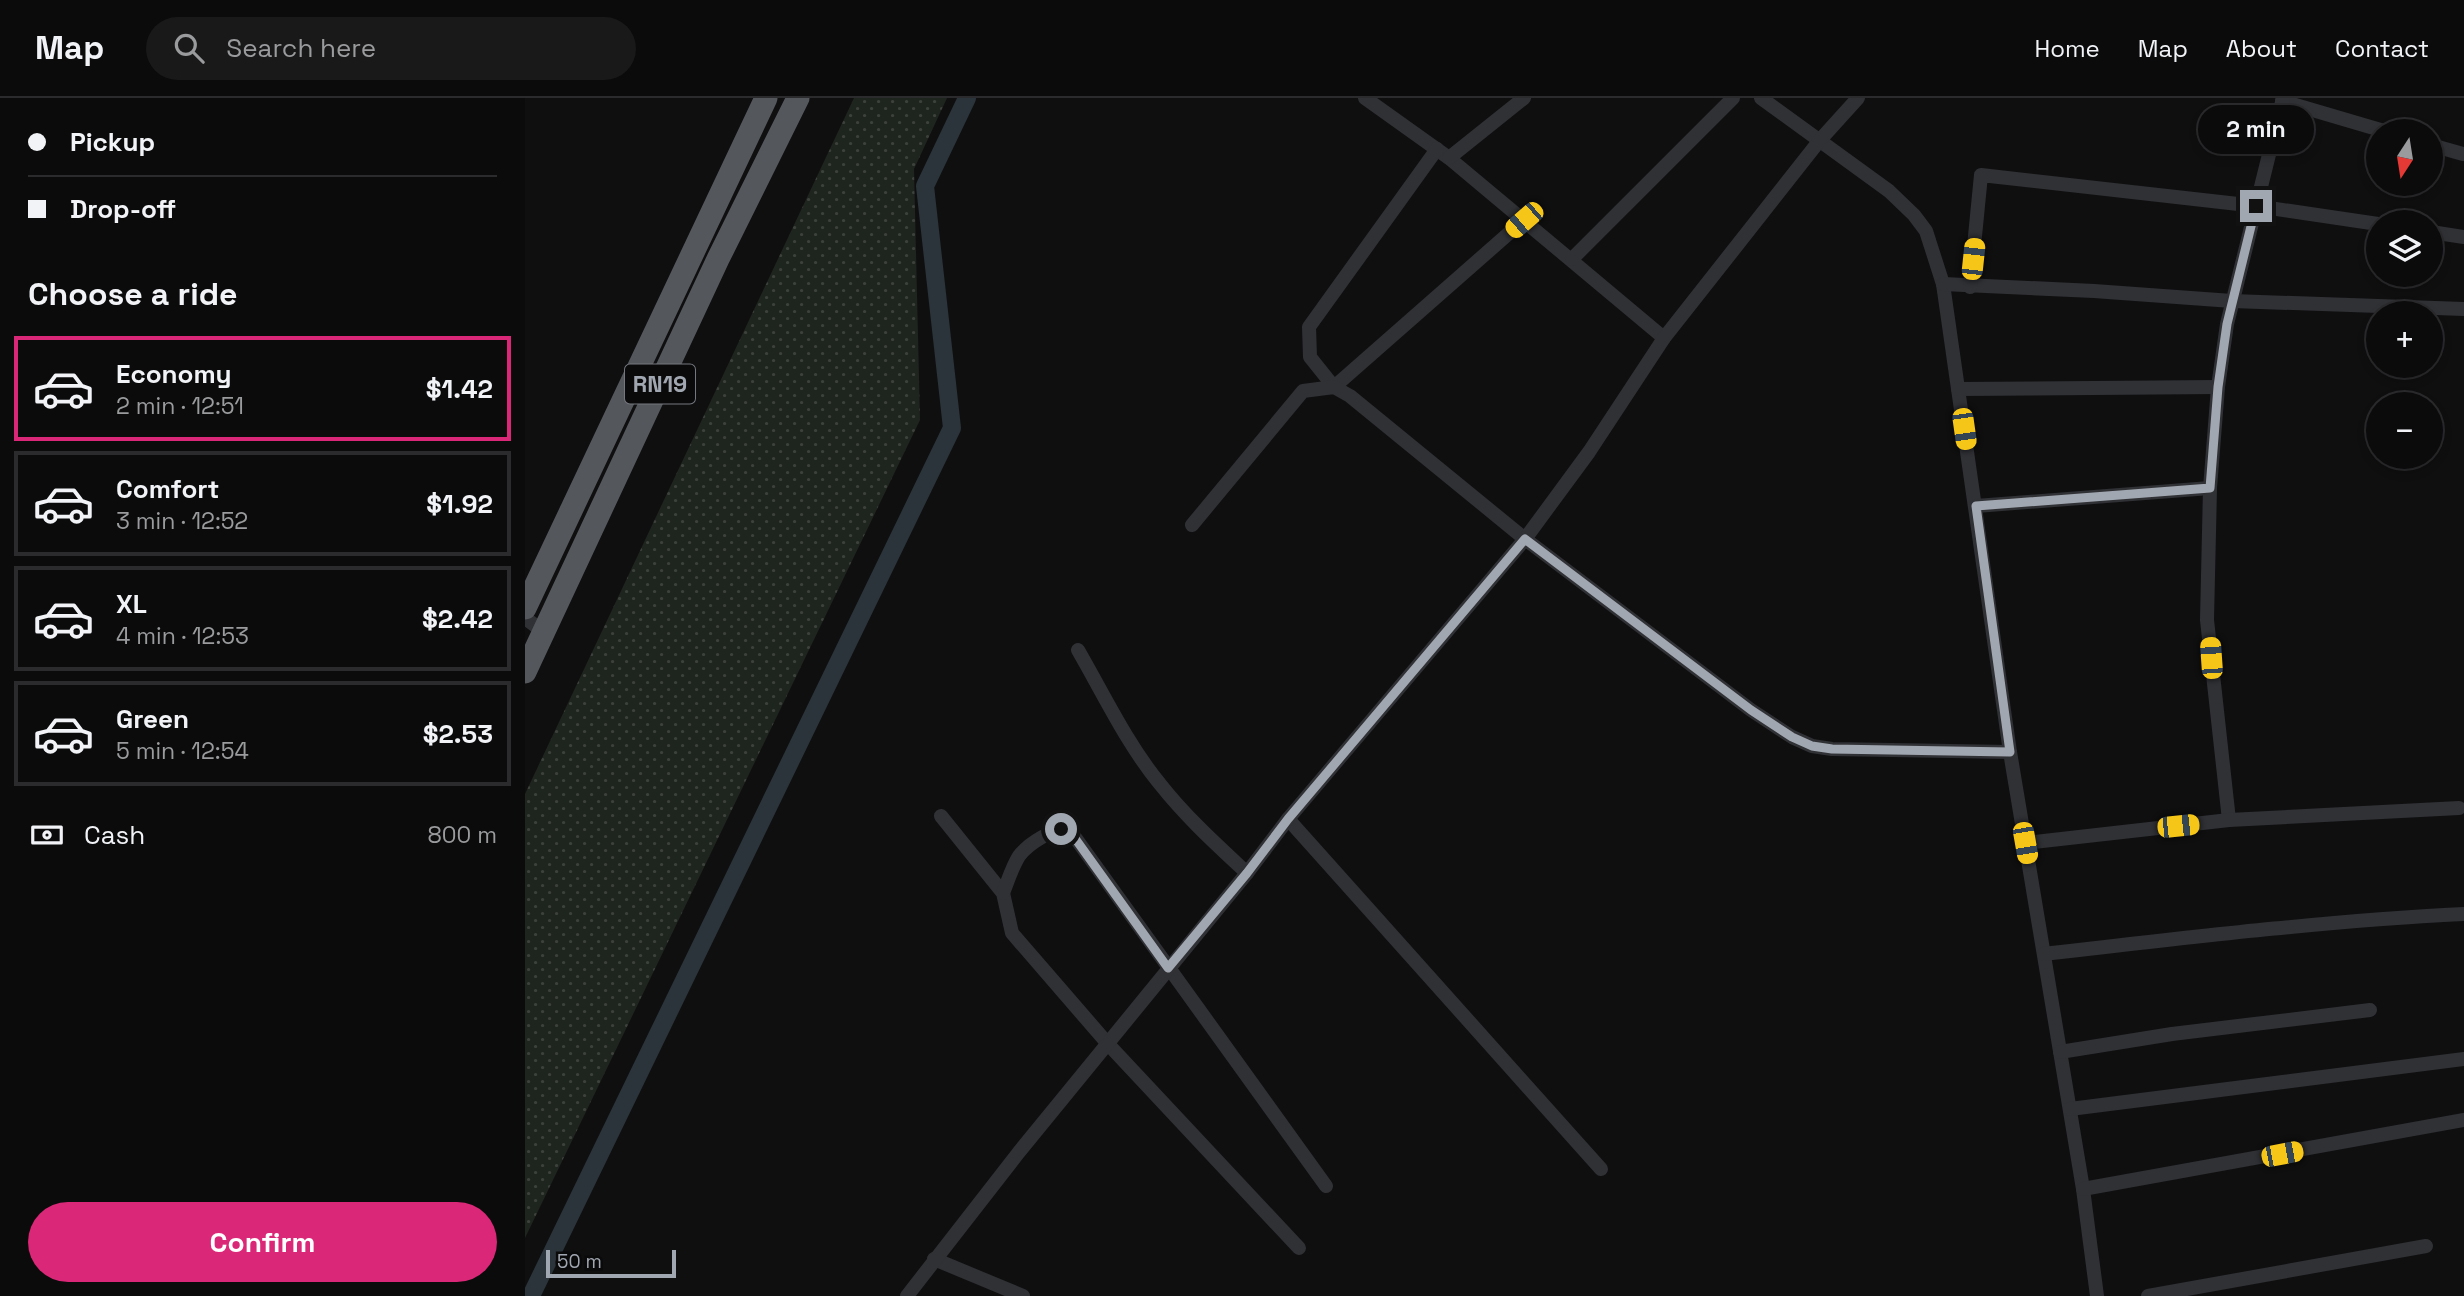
<!DOCTYPE html>
<meta charset="utf-8">
<style>
:root{--surface:#0b0b0c;--page:#19191a;--text:#f1f3f6;--muted:#9a9b9d;--line:#2b2b2d;--accent:#db2777}
body{margin:0;font-family:"Space Grotesk",sans-serif;background:var(--page);color:var(--text);height:100vh;display:flex;flex-direction:column;font-size:26px;white-space:nowrap}
*{box-sizing:border-box;margin:0}
p{font-size:23px;color:var(--muted)}
.icon{flex:none;width:38px;height:38px;fill:none;stroke:currentColor;stroke-width:2;stroke-linecap:round;stroke-linejoin:round}
.map{position:relative;flex:1;overflow:hidden}
.side{display:flex;flex-direction:column;background:var(--surface);width:525px}
.side>*{flex:none}
.top-card{display:grid;align-content:center;height:154px;padding:0 28px;background:var(--surface)}
.needle{width:46px;rotate:192deg}
.buttons{position:absolute;left:1841px;top:21px;display:grid;gap:14px}
.buttons a{display:grid;place-items:center;width:77px;height:77px;border-radius:50%;background:var(--surface);box-shadow:0 4px 10px #0003,0 0 0 2px var(--line);font-size:35px}
.scale{position:absolute;left:21px;bottom:18px;width:130px;box-sizing:border-box;padding-left:7px;border:4px solid #a1a7b0;border-top:0;font-size:19px;line-height:24px;white-space:nowrap;color:#a1a7b0;-webkit-text-stroke:5px #0a0a0b;paint-order:stroke}
.end{position:absolute;width:32px;height:32px;margin:-16px;border:9px solid #a1a7b0;background:#111;box-shadow:0 0 0 4px #111}
.from{border-radius:50%}
.bubble{position:absolute;height:49px;border-radius:24px;background:var(--surface);box-shadow:0 4px 10px #0003,0 0 0 2px var(--line);font-size:23px;font-weight:600;line-height:49px;text-align:center}
.car{position:absolute;width:21px;height:42px;margin:-21px -10px;border-radius:9px;box-shadow:0 0 5px 2px #0007;background:linear-gradient(#f5c518 24%,#345 0 40%,#f5c518 0 76%,#345 0 86%,#f5c518 0)}
.top-card b{display:flex;align-items:center;gap:24px;height:66px;font-size:26px}
.top-card b+b{border-top:2px solid var(--line)}
.top-card i{width:18px;height:18px;background:var(--text)}
ul{padding:0;list-style:none}
li{display:flex;align-items:center;gap:21px;height:105px;margin:0 14px 10px;padding:0 14px;border:4px solid var(--line);border-radius:0px}
li div{flex:1}
li b{display:block;font-size:26px}
li em{font-style:normal;font-weight:600}
li.on{border-color:var(--accent)}
li>.icon{width:63px;height:63px;stroke-width:1.5}
h2{padding:0 28px;font-size:32px;line-height:84px}
.pay{display:flex;align-items:center;gap:18px;height:77px;padding:0 28px;font-size:26px}
.pay p{margin-inline-start:auto}
.cta{display:flex;gap:14px;margin-top:auto;padding:14px 28px}
.cta a{flex:1;height:80px;border-radius:42px;background:var(--accent);color:#fff;font-size:28px;font-weight:600;line-height:80px;text-align:center}
header{display:flex;align-items:center;gap:42px;box-sizing:border-box;height:98px;padding:0 35px;background:var(--surface);border-bottom:2px solid var(--line)}
header strong{font-size:33px}
nav{display:flex;gap:38px;margin-inline-start:auto;font-size:24px}
.search{width:490px;height:63px;background:var(--page);display:flex;align-items:center;gap:18px;box-sizing:border-box;padding:0 24px;border-radius:38px;color:var(--muted);font-size:26px}
main{display:flex;flex:1;min-height:0}
.map>svg:first-child{display:block}
.grass{fill:url(#grass-dots)}
.lines{fill:none;stroke-linecap:round;stroke-linejoin:round}
.canal{stroke:#2b343a;stroke-width:18}
.minor{stroke:#303135;stroke-width:14}
.trunk{stroke:#54585d;stroke-width:23}
.route{stroke:#a1a7b0;stroke-width:9}
.labels{text-anchor:middle;dominant-baseline:central;stroke-width:7;stroke-linejoin:round;paint-order:stroke}
.shield{fill:#0a0a0b;stroke:#74787e;stroke-width:2}
.shield-label{font-size:23px;font-weight:bold;fill:#a1a7b0}
</style>
<header>
<strong>Map</strong>
<div class="search"><svg class="icon" aria-label="search" viewBox="0 0 24 24"><circle cx="10" cy="10" r="6"/><path d="M15 15l6 6"/></svg>Search here</div>
<nav><a>Home</a><a>Map</a><a>About</a><a>Contact</a></nav>
</header>
<main>
<section class="side">
<div class="top-card">
<b><i class="from"></i>Pickup</b>
<b><i></i>Drop-off</b>
</div>
<h2>Choose a ride</h2>
<ul>
<li class="on"><svg class="icon" aria-label="car" viewBox="0 0 24 24"><path d="M5 17H2v-5l4-1 3-4h7l3 4 3 1v5h-3M9 17h6M6 11h13"/><circle cx="7" cy="17" r="2"/><circle cx="17" cy="17" r="2"/></svg><div><b>Economy</b><p>2 min · 12:51</p></div><em>$1.42</em></li>
<li><svg class="icon" aria-label="car" viewBox="0 0 24 24"><path d="M5 17H2v-5l4-1 3-4h7l3 4 3 1v5h-3M9 17h6M6 11h13"/><circle cx="7" cy="17" r="2"/><circle cx="17" cy="17" r="2"/></svg><div><b>Comfort</b><p>3 min · 12:52</p></div><em>$1.92</em></li>
<li><svg class="icon" aria-label="car" viewBox="0 0 24 24"><path d="M5 17H2v-5l4-1 3-4h7l3 4 3 1v5h-3M9 17h6M6 11h13"/><circle cx="7" cy="17" r="2"/><circle cx="17" cy="17" r="2"/></svg><div><b>XL</b><p>4 min · 12:53</p></div><em>$2.42</em></li>
<li><svg class="icon" aria-label="car" viewBox="0 0 24 24"><path d="M5 17H2v-5l4-1 3-4h7l3 4 3 1v5h-3M9 17h6M6 11h13"/><circle cx="7" cy="17" r="2"/><circle cx="17" cy="17" r="2"/></svg><div><b>Green</b><p>5 min · 12:54</p></div><em>$2.53</em></li>
</ul>
<div class="pay"><svg class="icon" aria-label="cash" viewBox="0 0 24 24"><path d="M3 7h18v10H3z"/><circle cx="12" cy="12" r="2"/></svg>Cash<p>800 m</p></div>
<div class="cta"><a>Confirm</a></div>
</section>
<div class="map">
<svg width="1939" height="1198" viewBox="0 0 1939 1198">
<defs>
<pattern id="grass-dots" width="8" height="8" patternUnits="userSpaceOnUse" patternTransform="scale(1.75)"><rect width="8" height="8" fill="#1e241e"/><path d="M2 2h.1M6 6h.1" fill="none" stroke="#3c413c" stroke-width="1.8" stroke-linecap="round"/></pattern>
</defs>
<rect width="100%" height="100%" fill="#0f0f10"/>
<path class="grass" d="M329 0H422L389 71 395 322 0 1140V696Z"/>
<g class="lines">
<path class="canal" d="M6 1198 427 330 400 88 442 0"/>
<g class="minor">
<path d="M840 0 924 60 1139 240"/>
<path d="M1236 0 1364 93 1389 117 1401 133 1418 186 1485 654 1558 1091 1572 1198"/>
<path d="M1757 3 1859 33"/>
<path d="M1906 47 1938 56"/>
<path d="M912 51 784 229 785 259 809 289 999 122"/>
<path d="M924 60 999 0"/>
<path d="M1906 134 1939 139"/>
<path d="M1047 161 1208 0"/>
<path d="M1418 186 1569 193 1707 203 1939 211"/>
<path d="M1445 189 1456 77 1731 108 1853 126"/>
<path d="M1433 291 1693 289"/>
<path d="M1451 408 1685 390"/>
<path d="M667 427 778 293 809 289 825 298 1000 441 1226 612 1267 639 1287 648 1307 651 1485 654"/>
<path d="M0 520 19 534"/>
<path d="M553 552C579 597 602 646 635 686 661 719 692 747 722 775"/>
<path d="M416 718 478 795 487 835 583 946 774 1150"/>
<path d="M763 721 1076 1071"/>
<path d="M1704 722 1682 522 1685 390 1693 289 1702 226 1758 0"/>
<path d="M1500 745 1704 722 1934 710"/>
<path d="M478 795C483 783 487 769 494 758 504 745 528 730 544 731L801 1088"/>
<path d="M1519 856C1659 840 1798 823 1939 816"/>
<path d="M1535 954 1647 936 1845 912"/>
<path d="M1545 1011 1939 961"/>
<path d="M1558 1091 1939 1022"/>
<path d="M409 1161 498 1198"/>
<path d="M382 1198 494 1054 722 775 763 721 1000 441 1064 354 1139 240 1295 42 1333 0"/>
<path d="M1623 1198 1901 1148"/>
</g>
<g class="trunk">
<path d="M0 510 241 0"/>
<path d="M0 574 193 161 273 0"/>
</g>
</g>
<g class="lines">
<path class="route" d="M536 731 544 732 643 870 722 775 763 721 1000 441 1226 612 1267 639 1287 648 1307 651 1485 654 1451 408 1685 390 1693 289 1702 226 1731 108"/>
</g>
<g class="labels">
<rect class="shield" x="100" y="266.5" width="70" height="39" rx="5"/>
<g class="shield-label">
<text x="135" y="286">RN19</text>
</g>
</g>
</svg>
<div class="buttons">
<a><svg class="needle" viewBox="-14 -14 28 28"><path d="M0-13l5 13h-10z" fill="#e53935"/><path d="M0 13l5-13h-10z" fill="#9a9b9d"/></svg></a>
<a><svg class="icon" aria-label="layers" viewBox="0 0 24 24"><path d="M12 4l9 5-9 5-9-5zM3 14l9 5 9-5"/></svg></a>
<a>+</a>
<a>−</a>
</div>
<div class="scale">50 m</div>
<i class="end from" style="left:536px;top:731px"></i>
<i class="end" style="left:1731px;top:108px"></i>
<div class="bubble" style="left:1673px;top:7px;width:116px">2 min</div>
<i class="car" style="left:999px;top:122px;rotate:229deg"></i>
<i class="car" style="left:1448px;top:161px;rotate:6deg"></i>
<i class="car" style="left:1439px;top:331px;rotate:172deg"></i>
<i class="car" style="left:1686px;top:560px;rotate:356deg"></i>
<i class="car" style="left:1653px;top:728px;rotate:84deg"></i>
<i class="car" style="left:1500px;top:745px;rotate:170deg"></i>
<i class="car" style="left:1757px;top:1056px;rotate:79deg"></i>
</div>
</main>
